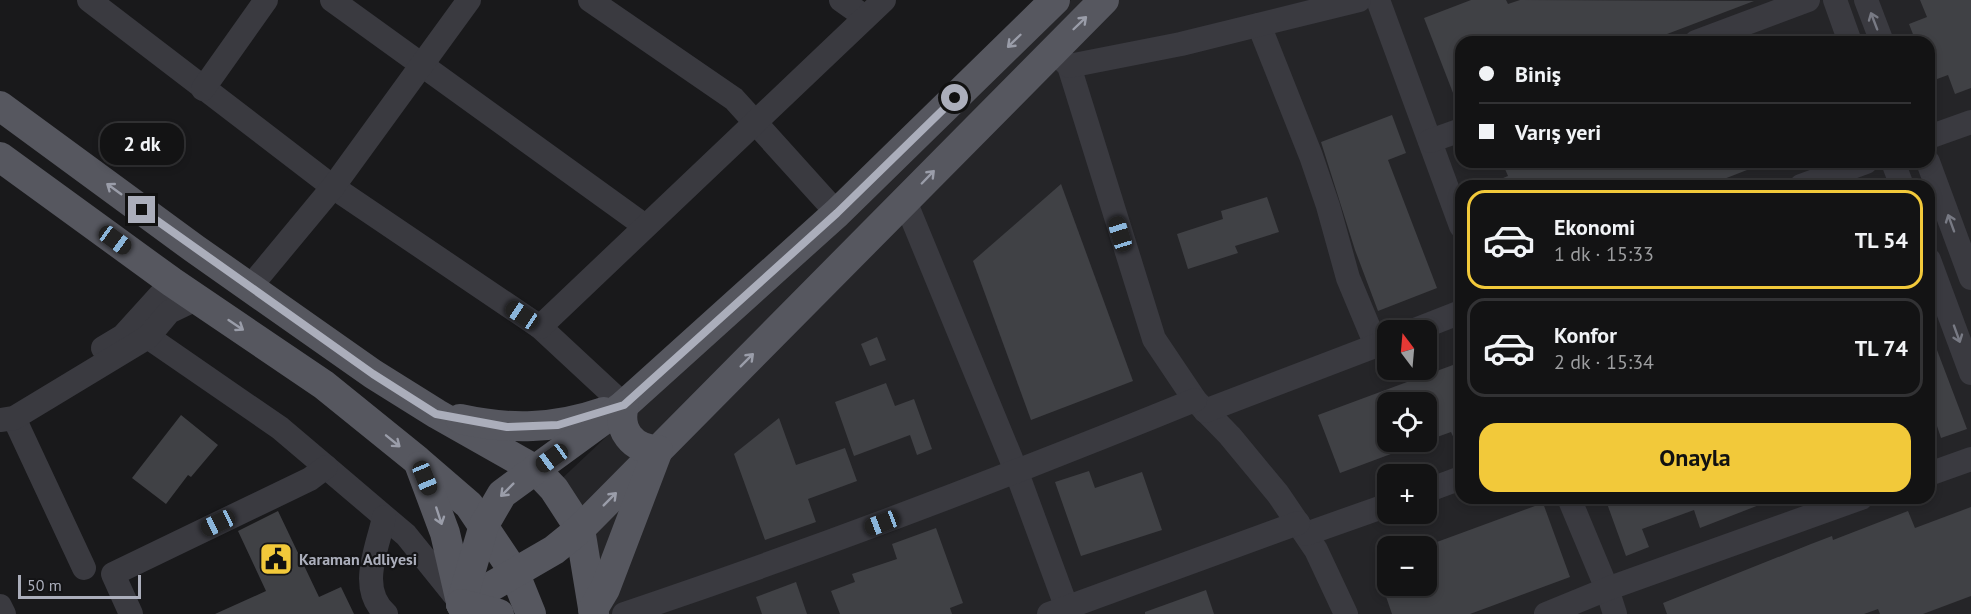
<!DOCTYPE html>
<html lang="tr">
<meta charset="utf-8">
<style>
:root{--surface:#131314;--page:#202022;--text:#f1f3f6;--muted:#9d9ea0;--line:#323234;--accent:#f2c93a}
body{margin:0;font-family:"PT Sans",sans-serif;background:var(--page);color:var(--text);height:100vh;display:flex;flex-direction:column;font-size:22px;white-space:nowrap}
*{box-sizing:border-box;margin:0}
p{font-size:20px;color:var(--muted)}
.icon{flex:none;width:33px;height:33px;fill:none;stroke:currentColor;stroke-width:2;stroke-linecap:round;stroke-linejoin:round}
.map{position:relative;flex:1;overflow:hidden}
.details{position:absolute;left:1455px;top:180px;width:480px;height:324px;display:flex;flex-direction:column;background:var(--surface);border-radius:18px;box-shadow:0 3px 9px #0003,0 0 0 2px var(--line)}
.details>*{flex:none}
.top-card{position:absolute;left:1455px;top:36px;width:480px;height:132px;border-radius:18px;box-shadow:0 3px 9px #0003,0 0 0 2px var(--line);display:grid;align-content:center;height:132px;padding:0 24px;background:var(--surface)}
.needle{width:39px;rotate:344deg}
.buttons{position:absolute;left:1377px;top:320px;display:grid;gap:12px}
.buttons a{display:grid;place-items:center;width:60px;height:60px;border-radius:12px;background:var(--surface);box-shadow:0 3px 9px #0003,0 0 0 2px var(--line);font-size:30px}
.scale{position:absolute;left:18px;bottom:15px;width:123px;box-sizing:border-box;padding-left:6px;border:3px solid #abaebb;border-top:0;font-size:16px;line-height:21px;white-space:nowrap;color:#abaebb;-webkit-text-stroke:4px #141416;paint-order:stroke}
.end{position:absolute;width:27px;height:27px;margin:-14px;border:8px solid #abaebb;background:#111;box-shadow:0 0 0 3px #111}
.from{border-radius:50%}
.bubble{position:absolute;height:42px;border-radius:18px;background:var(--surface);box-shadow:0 3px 9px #0003,0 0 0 2px var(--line);font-size:20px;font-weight:700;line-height:42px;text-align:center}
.car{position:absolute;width:18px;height:36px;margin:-18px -9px;border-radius:8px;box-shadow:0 0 4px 2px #0007;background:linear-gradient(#222 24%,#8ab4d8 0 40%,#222 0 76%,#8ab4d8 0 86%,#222 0)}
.top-card b{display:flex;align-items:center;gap:21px;height:57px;font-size:22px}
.top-card b+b{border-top:2px solid var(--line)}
.top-card i{width:15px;height:15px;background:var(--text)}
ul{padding:10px 0 0;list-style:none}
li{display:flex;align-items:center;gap:18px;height:99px;margin:0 12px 9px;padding:0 12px;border:3px solid var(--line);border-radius:18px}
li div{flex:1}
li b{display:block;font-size:22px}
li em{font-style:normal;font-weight:700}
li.current{border-color:var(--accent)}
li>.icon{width:54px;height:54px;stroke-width:1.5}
.primary-button{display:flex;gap:12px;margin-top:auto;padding:12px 24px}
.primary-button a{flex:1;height:69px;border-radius:18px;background:var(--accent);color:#111;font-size:24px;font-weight:700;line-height:69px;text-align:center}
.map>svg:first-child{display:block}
.built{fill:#252528;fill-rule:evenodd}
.building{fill:#404145}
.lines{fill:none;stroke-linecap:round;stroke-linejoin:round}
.minor{stroke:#3a3a40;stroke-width:24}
.major{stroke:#56575f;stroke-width:30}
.oneway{stroke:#787a84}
.oneway2{stroke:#9a9da9}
.route{stroke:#abaebb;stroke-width:8}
.labels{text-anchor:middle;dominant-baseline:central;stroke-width:4.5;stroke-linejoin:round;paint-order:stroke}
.poi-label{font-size:16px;font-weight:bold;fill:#abaebb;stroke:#141416;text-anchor:start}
</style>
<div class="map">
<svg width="1971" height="614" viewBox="0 0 1971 614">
<rect width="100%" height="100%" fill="#19191b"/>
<path class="built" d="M1071 0H1971V614H596L555 485ZM1461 42H1929V162H1461ZM1461 186H1929V498H1461ZM1388 330H1426V369H1388ZM1388 402H1426V441H1388ZM1388 474H1426V513H1388ZM1388 546H1426V585H1388Z"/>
<g class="building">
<path d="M1471 0H1506L1508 4 1520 0 1754 1 1646 42H1461L1460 111 1424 18Z"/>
<path d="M1920 0H1971V88L1955 94 1948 75 1929 82V42H1916L1909 24 1927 17Z"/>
<path d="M1392 115 1406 153 1388 160 1437 288 1378 311 1355 250 1321 142Z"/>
<path d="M1502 162H1765V163L1706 186H1484L1508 176Z"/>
<path d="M1061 184 1133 381 1031 420 973 261Z"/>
<path d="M1267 197 1279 232 1235 246 1238 253 1188 269 1177 234 1223 219 1221 211Z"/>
<path d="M1929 329 1967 429 1941 438 1935 420 1929 422Z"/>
<path d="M877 337 886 360 870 366 861 344Z"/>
<path d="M1461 362V454L1451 432 1426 441V402H1388V441L1423 442 1340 473 1318 415Z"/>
<path d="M886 383 895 406 914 399 932 449 917 455 910 435 854 456 835 402Z"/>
<path d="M181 415 218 445 191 477 188 475 166 504 132 478Z"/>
<path d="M779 418 796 465 845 448 857 481 808 499 816 522 765 540 734 454Z"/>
<path d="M1089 471 1095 488 1142 472 1162 530 1081 556 1055 482Z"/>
<path d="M1605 498H1772V500L1700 528 1694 510 1642 529 1649 547 1626 556Z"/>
<path d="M1543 503 1570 577 1470 614H1392L1382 585H1426V546Z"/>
<path d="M1971 507V596L1923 614H1880L1878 609 1864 614H1667L1663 603 1811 544 1832 536 1833 540 1908 511 1915 528Z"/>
<path d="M278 511 319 597 341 587 354 614H215L266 591 238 531Z"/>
<path d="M936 528 963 603 950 608 952 614H840L831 591 855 582 852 574 897 559 892 544Z"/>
<path d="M796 582 807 614H762L756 597Z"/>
<path d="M1206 590 1214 614H1145V612Z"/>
</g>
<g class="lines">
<g class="minor">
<path d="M89 0 333 187 540 327 624 405"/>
<path d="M332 0 645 226"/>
<path d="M590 0 734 99 837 213"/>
<path d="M841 0 865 17"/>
<path d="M1378 0 1461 226"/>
<path d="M1835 0 1850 42"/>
<path d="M1866 0 1882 42"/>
<path d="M1259 25 1311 156 1328 206 1348 278 1376 345"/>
<path d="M1696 42 1808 0"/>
<path d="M1053 50 1069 66 1154 339 1195 400 1230 436 1278 494 1316 550 1346 614"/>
<path d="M1069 66 1181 44 1359 0"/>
<path d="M203 89 266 0"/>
<path d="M1929 137 1971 122"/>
<path d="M1430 141 1461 130"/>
<path d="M1893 162 1902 186"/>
<path d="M1928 162 1971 278"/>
<path d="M1801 186 1866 162"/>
<path d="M905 201 1017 473 1069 614"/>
<path d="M1929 260 1971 373"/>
<path d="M250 287 333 187 469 0"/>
<path d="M540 327 884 0"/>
<path d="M1415 330 1461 312"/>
<path d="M148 337 280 428 326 467 406 535 460 602"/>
<path d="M103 348 123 336 172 282"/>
<path d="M1205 411 1388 341"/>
<path d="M14 418 84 568"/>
<path d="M0 420 14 418 148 337 169 312 196 299"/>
<path d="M1929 474 1971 459"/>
<path d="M1426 491 1461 478"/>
<path d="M1569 498 1607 589 1615 614"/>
<path d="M384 517C378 548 357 588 386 614"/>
<path d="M1306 534 1388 505"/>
<path d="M0 606 4 614"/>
<path d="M131 614 113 574 310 479 326 467"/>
<path d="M624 614C817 549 1006 477 1195 400"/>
<path d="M1049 614 1298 523"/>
<path d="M1546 614 1607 589 1861 498"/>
</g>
<g class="major">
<path d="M0 106 195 249 373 374 437 414 536 470 554 489 580 529 594 614"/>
<path d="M0 157 172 282 324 385 418 461 469 505 514 572 531 614"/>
<path d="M460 419C510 430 555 429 604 412"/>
<path d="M420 466 445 533 460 598"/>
<path d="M461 604 554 550 580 529 1104 0"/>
<path d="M461 604 484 525 502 494 624 405 837 213 1055 0"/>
<path d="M461 604 499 614"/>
<path d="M593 609 605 589 658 450C632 449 617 430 624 405"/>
</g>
</g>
<defs><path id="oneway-shaft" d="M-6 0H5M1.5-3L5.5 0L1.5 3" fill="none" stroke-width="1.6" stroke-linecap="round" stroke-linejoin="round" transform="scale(1.5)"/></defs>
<g class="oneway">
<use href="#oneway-shaft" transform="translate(1874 21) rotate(-111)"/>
<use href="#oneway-shaft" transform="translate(1951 223) rotate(-110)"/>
<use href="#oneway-shaft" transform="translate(1957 334) rotate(70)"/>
</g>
<g class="oneway2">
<use href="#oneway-shaft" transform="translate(1080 23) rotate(-44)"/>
<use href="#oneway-shaft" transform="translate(1014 41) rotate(136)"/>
<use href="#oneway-shaft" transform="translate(928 177) rotate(-46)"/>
<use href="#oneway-shaft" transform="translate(114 189) rotate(-144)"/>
<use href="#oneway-shaft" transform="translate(236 325) rotate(34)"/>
<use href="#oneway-shaft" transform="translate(747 360) rotate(-45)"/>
<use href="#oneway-shaft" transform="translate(393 441) rotate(39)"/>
<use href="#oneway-shaft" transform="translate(507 490) rotate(135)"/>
<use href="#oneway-shaft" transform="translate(610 499) rotate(-45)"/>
<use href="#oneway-shaft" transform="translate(439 516) rotate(72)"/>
</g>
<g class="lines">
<path class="route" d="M142 210 373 374 436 414 507 427 558 425 624 405 837 213 955 98"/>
</g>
<defs>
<g id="civic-square" transform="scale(1.725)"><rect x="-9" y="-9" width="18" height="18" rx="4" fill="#f2c93a" stroke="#141416"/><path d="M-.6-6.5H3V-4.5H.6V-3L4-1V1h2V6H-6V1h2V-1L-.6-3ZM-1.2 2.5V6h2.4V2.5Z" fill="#111"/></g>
</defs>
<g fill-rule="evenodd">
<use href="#civic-square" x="276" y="559"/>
</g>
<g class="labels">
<g class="poi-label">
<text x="299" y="559">Karaman Adliyesi</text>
</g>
</g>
</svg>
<div class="buttons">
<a><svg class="needle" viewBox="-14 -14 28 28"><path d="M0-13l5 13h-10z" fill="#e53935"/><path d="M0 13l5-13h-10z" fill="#9d9ea0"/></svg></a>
<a><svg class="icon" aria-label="locate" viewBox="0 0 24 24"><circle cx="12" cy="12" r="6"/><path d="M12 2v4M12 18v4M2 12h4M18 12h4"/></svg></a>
<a>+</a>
<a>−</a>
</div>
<div class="scale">50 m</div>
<i class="end from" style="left:955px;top:98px"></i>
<i class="end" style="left:142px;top:210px"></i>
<div class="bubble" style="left:100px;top:123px;width:84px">2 dk</div>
<i class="car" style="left:1120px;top:234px;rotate:343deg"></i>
<i class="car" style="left:115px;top:240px;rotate:126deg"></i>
<i class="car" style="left:522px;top:315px;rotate:304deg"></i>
<i class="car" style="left:552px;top:458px;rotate:234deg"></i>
<i class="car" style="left:425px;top:478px;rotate:158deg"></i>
<i class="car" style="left:218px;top:523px;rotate:245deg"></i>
<i class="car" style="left:882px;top:523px;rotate:249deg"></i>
<div class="top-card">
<b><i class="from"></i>Biniş</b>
<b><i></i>Varış yeri</b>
</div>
<section class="details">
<ul>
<li class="current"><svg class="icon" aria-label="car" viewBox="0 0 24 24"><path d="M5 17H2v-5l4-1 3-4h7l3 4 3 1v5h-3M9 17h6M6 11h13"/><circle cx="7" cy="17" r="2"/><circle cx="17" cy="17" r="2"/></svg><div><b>Ekonomi</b><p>1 dk · 15:33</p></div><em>TL 54</em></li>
<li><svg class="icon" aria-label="car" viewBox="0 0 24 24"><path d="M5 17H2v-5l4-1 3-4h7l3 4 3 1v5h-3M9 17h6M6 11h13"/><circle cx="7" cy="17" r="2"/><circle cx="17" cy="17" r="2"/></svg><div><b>Konfor</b><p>2 dk · 15:34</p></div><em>TL 74</em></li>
</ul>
<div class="primary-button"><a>Onayla</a></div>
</section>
</div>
